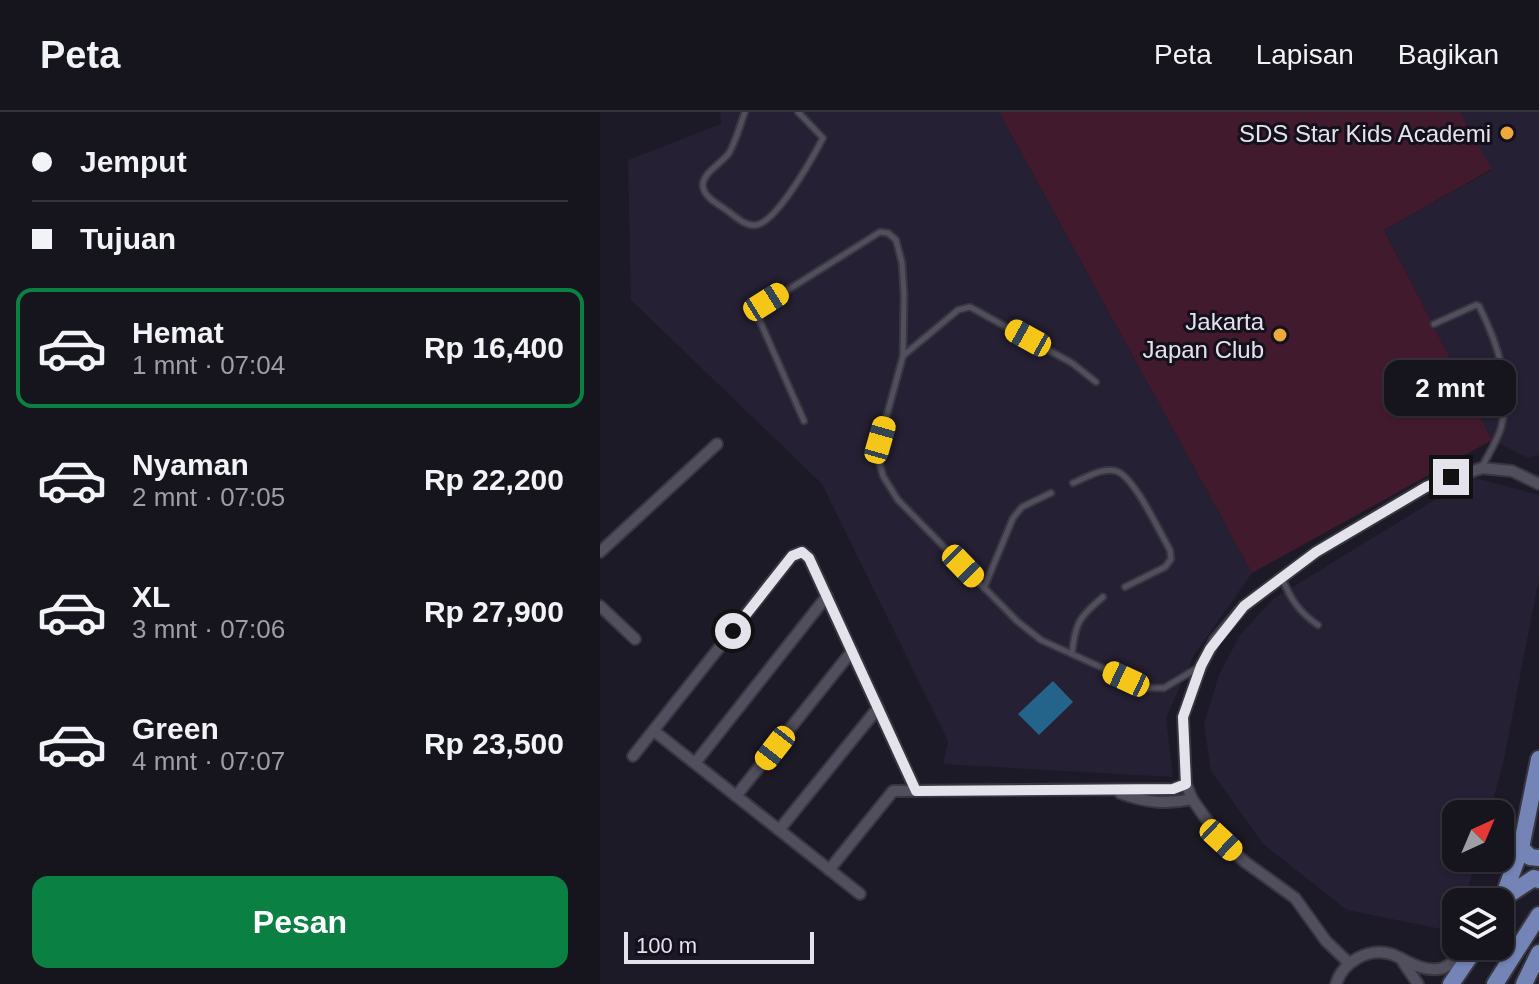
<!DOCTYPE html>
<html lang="id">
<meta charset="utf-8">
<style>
:root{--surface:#16141d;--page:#23212a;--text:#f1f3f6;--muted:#9e9ea4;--line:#35333b;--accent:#0b8043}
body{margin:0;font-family:Helvetica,sans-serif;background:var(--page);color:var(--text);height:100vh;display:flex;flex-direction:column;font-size:30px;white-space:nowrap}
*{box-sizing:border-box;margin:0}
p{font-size:26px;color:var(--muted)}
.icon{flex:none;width:44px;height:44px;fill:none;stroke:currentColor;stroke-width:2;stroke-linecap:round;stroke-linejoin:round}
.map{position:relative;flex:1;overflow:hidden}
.panel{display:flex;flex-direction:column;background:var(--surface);width:600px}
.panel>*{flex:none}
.top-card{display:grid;align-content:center;height:176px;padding:0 32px;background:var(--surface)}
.needle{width:52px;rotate:44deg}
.controls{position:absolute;left:842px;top:688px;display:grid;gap:16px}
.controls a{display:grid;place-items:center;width:72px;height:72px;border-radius:16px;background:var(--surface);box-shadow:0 2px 6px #0004,0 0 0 2px var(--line);font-size:40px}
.scale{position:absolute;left:24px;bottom:20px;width:190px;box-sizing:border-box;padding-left:8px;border:4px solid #e4e2eb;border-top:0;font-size:22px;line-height:28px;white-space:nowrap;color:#e4e2eb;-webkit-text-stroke:6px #14111d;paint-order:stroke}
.end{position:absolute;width:36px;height:36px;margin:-18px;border:10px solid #e4e2eb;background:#111;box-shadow:0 0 0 4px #111}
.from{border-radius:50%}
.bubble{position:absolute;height:56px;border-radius:16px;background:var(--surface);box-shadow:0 2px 6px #0004,0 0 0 2px var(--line);font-size:26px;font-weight:700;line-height:56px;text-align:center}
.car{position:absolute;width:24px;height:48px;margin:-24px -12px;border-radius:10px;box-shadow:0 0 6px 2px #0007;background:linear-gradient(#f5c518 24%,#345 0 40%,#f5c518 0 76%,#345 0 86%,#f5c518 0)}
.top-card b{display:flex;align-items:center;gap:28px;height:76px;font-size:30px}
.top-card b+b{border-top:2px solid var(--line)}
.top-card i{width:20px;height:20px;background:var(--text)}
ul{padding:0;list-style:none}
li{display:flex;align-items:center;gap:24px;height:120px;margin:0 16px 12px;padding:0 16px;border:4px solid transparent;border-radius:16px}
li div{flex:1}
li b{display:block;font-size:30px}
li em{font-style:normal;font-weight:700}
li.current{border-color:var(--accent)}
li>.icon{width:72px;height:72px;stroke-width:1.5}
.button{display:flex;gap:16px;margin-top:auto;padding:16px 32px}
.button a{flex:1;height:92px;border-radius:16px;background:var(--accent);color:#fff;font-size:32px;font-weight:700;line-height:92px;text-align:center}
header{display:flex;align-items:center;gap:48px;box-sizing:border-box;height:112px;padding:0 40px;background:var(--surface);border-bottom:2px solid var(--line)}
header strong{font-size:38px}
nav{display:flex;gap:44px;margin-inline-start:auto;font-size:28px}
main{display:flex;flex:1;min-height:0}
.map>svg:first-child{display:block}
.built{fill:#252033}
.green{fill:#421a2e}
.water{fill:#24648b}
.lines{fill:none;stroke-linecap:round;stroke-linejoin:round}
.service-casing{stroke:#38363f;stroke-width:9}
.minor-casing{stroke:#38363f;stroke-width:14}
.primary-casing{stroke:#38363f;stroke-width:20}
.service{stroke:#514e5d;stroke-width:5}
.minor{stroke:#514e5d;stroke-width:10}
.primary{stroke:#7484b6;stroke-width:16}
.route{stroke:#e4e2eb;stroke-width:10}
.poi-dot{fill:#eea83c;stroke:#14111d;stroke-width:3}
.labels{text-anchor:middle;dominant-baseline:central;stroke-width:6;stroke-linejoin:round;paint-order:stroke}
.poi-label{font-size:24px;fill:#e4e2eb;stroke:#14111d;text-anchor:end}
</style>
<header>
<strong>Peta</strong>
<nav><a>Peta</a><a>Lapisan</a><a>Bagikan</a></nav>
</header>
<main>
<section class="panel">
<div class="top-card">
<b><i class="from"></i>Jemput</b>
<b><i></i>Tujuan</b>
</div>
<ul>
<li class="current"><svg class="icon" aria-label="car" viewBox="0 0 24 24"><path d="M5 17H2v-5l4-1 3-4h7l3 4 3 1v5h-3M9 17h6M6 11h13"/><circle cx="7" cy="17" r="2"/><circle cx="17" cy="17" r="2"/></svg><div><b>Hemat</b><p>1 mnt · 07:04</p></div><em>Rp 16,400</em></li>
<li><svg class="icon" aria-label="car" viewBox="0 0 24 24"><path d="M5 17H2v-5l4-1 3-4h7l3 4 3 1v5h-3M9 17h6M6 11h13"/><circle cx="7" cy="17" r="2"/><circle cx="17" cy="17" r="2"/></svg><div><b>Nyaman</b><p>2 mnt · 07:05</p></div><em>Rp 22,200</em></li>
<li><svg class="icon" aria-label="car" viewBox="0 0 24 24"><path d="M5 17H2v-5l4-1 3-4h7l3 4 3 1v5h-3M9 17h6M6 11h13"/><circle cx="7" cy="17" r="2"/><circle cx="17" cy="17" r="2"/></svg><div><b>XL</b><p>3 mnt · 07:06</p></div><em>Rp 27,900</em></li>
<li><svg class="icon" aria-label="car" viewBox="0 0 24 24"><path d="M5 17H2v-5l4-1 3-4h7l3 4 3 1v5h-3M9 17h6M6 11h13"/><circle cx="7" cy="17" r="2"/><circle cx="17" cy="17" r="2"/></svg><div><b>Green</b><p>4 mnt · 07:07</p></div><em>Rp 23,500</em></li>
</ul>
<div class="button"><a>Pesan</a></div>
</section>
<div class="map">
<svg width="939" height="872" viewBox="0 0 939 872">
<rect width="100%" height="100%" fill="#1d1a27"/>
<g class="built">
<path d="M120 0H399L652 461 594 543 566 606 573 665 343 652 348 629 222 372 31 188 28 48 121 12Z"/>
<path d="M860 0H939V343L928 346 892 328 784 118 892 58Z"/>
<path d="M872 365 939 383V466L903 652 889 702H856V746H877L864 790H856V820L747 798 663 732 611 659 604 612 619 563 640 523 673 487Z"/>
</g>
<path class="green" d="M399 0H860L892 57 784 118 892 328 652 461Z"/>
<path class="water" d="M453 569 473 590 439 623 418 602Z"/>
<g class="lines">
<g class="service-casing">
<g id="service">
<path d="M145 0C140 13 136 29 129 41 122 51 102 61 103 74 104 86 120 93 129 100 136 105 146 115 156 113 177 110 213 45 223 26L198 0"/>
<path d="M834 212 876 193 879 194C898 232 912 273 901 316 897 329 888 343 882 355"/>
<path d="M304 243 358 198 370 195 472 251 496 270"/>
<path d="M204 309 159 207V196L280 120 288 121 296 128 302 151 304 183 303 244 280 328 278 345 283 364 298 388 417 509 441 528 547 576H564L599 555"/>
<path d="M473 371C485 366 503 355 516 359 534 364 560 421 570 438L571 447 565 455 525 475"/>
<path d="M682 466C691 488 699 500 718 513"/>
<path d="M384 476 413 406 422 395 451 381"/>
<path d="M472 542C475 511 479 505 503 485"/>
</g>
</g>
<g class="minor-casing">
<g id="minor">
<path d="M0 440 117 332"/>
<path d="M0 494 35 527"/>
<path d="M54 619 260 782"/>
<path d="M33 644 192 444 202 440 209 446 316 679"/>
<path d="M95 651 227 484"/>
<path d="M520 681C544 690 566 693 592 687"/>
<path d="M136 684 252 539"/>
<path d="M179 718 278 596"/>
<path d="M229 758 293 679 573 677 586 672"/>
<path d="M748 850 726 829 695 786 645 750 621 728 592 687 586 672 583 605 601 554 615 528 644 494 716 440 826 375 882 356 912 359 939 372"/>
<path d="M803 850 818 872"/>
<path d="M736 872C743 850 768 835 791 842 807 848 820 859 838 857 849 856 861 844 870 837"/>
</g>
</g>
<g class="primary-casing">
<g id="primary">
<path d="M921 736 930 745 939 746"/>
<path d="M905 785 934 766 939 768"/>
<path d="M900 794 921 736 939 647"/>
<path d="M851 872 877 834"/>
<path d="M895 872 939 803"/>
<path d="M924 872 939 841"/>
</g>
</g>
<use href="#service" class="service"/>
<use href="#minor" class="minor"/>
<use href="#primary" class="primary"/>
</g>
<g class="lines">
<path class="route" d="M133 519 192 444 202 440 209 446 316 679 573 677 586 672 583 605 601 554 610 537 644 494 716 440 826 375 851 365"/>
</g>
<g class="poi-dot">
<circle cx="907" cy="21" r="8"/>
<circle cx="680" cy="223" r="8"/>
</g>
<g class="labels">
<g class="poi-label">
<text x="891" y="21">SDS Star Kids Academi</text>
<text x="664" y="209">Jakarta<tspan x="664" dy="28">Japan Club</tspan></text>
</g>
</g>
</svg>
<div class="controls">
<a><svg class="needle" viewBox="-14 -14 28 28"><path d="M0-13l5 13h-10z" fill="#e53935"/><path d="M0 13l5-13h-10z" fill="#9e9ea4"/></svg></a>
<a><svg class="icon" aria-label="layers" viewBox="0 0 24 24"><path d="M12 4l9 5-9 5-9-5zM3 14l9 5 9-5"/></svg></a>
</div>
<div class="scale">100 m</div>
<i class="end from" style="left:133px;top:519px"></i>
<i class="end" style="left:851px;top:365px"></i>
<div class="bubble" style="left:784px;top:248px;width:132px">2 mnt</div>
<i class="car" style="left:166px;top:190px;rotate:58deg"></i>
<i class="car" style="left:428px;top:226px;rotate:299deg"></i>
<i class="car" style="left:280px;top:328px;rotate:16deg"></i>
<i class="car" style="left:363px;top:454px;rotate:136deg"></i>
<i class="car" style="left:526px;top:567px;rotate:295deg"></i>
<i class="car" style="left:175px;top:636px;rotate:218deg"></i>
<i class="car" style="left:621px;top:728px;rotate:133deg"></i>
</div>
</main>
